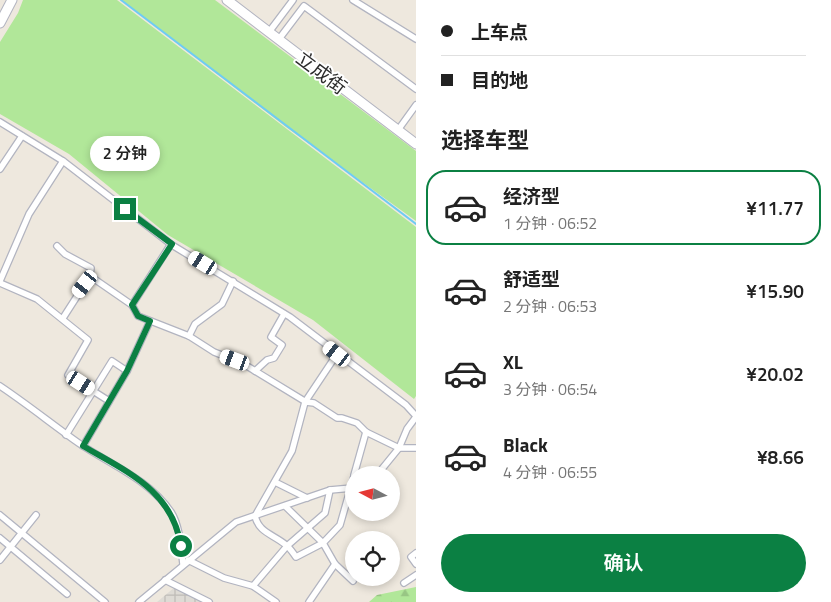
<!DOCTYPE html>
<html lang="zh">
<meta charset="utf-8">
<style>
:root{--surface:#fff;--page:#f6f6f6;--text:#222;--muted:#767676;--line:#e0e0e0;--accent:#0b8043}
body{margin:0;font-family:"Titillium Web","Noto Sans SC",sans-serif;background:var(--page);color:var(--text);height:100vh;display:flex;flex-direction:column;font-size:19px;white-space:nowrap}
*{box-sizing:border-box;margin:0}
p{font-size:16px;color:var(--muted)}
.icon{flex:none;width:28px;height:28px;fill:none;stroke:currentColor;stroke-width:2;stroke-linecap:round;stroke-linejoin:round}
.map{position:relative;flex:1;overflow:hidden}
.drawer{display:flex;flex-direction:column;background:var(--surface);width:415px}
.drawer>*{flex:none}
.guide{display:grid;align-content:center;height:110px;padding:0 25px;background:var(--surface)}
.needle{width:32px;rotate:277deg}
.buttons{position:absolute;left:345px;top:466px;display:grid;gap:10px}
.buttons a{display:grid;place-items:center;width:55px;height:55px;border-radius:50%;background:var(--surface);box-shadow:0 2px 8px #0003;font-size:25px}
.end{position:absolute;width:22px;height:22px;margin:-11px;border:6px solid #0b8043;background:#fff;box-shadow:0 0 0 2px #fff}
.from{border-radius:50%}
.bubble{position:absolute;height:35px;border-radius:18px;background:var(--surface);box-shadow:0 2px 8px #0003;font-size:16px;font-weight:600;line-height:35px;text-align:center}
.car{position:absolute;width:15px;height:30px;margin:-15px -8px;border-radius:6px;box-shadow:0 0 4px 1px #0007;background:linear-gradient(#fff 24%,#345 0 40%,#fff 0 76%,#345 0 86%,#fff 0)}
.guide b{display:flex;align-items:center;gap:18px;height:48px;font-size:19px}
.guide b+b{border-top:1px solid var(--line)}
.guide i{width:12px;height:12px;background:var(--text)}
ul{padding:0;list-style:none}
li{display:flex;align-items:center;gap:15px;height:75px;margin:0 10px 8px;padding:0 15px;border:2px solid transparent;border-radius:20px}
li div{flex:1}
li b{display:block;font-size:19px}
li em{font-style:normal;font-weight:600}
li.selected{border-color:var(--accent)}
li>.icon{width:45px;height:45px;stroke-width:1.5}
h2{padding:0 25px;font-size:22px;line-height:60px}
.cta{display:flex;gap:10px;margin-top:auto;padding:10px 25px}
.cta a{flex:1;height:58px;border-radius:30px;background:var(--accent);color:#fff;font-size:20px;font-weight:600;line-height:58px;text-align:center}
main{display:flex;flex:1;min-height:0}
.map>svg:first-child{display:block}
.forest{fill:url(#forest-firs)}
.garden{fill:#b1e799}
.plaza{fill:url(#plaza-grid)}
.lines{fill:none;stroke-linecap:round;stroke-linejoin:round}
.stream{stroke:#6ecbf4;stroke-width:2}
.street-casing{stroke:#b2b4c0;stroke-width:8}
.secondary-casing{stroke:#b2b4c0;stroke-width:11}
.street{stroke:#fff;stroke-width:5.5}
.secondary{stroke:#fff;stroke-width:9}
.route{stroke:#0b8043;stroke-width:6}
.labels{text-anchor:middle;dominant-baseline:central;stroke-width:4;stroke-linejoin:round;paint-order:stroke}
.street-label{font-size:19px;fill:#2c2c2c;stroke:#fff}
</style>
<main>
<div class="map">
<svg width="416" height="602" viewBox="0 0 416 602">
<defs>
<pattern id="forest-firs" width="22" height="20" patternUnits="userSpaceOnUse" patternTransform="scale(1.25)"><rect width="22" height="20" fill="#b1e799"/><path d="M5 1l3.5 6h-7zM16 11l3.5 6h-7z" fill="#98c684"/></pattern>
<pattern id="plaza-grid" width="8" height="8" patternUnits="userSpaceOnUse" patternTransform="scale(1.25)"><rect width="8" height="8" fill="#dedbd5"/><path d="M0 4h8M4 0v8" fill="none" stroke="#bfbcb7"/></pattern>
</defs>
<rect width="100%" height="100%" fill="#eee8de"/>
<path class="forest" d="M416 587V602H369L377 595Z"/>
<g class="garden">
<path d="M23 0H117L416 227V396L414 399 313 320 168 235 69 154 0 114V42L18 13Z"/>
<path d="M121 0H215L416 151V221L286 127Z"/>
</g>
<path class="plaza" d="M175 587 205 602H157Z"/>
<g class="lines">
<path class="stream" d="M121 0 416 224"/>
<g class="street-casing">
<g id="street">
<path d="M353 0 416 39"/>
<path d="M269 32 293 0"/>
<path d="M279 39 304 6 416 89"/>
<path d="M0 122 63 161 172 245 290 317 406 405 416 416"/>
<path d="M398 130 416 105"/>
<path d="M0 169 22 136"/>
<path d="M57 246 65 254 91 268 90 276 132 305 138 316 189 336 214 352 242 363 306 402 314 403 337 418H342L357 423 366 432 399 448H416"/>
<path d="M0 281 29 214 63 161"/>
<path d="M0 283 37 299 88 340 68 375 109 401"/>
<path d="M132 305 171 244"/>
<path d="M63 318 90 276"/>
<path d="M189 336 195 324 222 304 233 281"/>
<path d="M337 354 305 402 292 451 255 516C259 533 273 534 286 545 290 548 293 553 296 557L323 543 340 525 354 476"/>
<path d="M255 371 267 360 274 358 282 345 271 337 284 314"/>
<path d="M0 386C27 404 53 425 80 444 113 466 148 479 171 512 180 526 181 548 183 564"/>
<path d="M66 435 112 361 127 371"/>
<path d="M83 446 127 371 150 321"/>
<path d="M354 475 366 432"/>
<path d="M377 475 399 448 407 429 416 417"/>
<path d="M275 482 307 498"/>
<path d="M285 506 323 543 335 564 353 581"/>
<path d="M0 515 105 602"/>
<path d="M0 538 67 594"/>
<path d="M416 553 411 557 416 564"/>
<path d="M0 560 36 515"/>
<path d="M188 560 224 578 253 586 276 602"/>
<path d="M165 580 209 602"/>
<path d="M404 583 416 575"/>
<path d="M253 586 287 546 325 513 330 490"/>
<path d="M139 602 236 522 330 490 352 488"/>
<path d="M309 602 335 564"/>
</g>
</g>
<g class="secondary-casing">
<g id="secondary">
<path d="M227 0 416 144"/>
<path d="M0 23 12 0"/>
</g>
</g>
<use href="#street" class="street"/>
<use href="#secondary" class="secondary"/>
</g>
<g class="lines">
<path class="route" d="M125 209 172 244 132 305 138 316 150 321 127 371 83 446C127 472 172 490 181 546"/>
</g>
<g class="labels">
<g class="street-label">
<text transform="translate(322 72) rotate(37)">立成街</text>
</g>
</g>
</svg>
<div class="buttons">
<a><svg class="needle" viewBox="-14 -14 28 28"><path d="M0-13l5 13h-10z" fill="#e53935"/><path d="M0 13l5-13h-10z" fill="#767676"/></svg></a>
<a><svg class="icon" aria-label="locate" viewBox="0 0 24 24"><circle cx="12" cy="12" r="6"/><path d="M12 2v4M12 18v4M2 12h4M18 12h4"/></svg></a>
</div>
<i class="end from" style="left:181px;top:546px"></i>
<i class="end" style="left:125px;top:209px"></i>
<div class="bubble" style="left:90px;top:136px;width:70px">2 分钟</div>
<i class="car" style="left:203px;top:263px;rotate:301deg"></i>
<i class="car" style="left:85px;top:284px;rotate:218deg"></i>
<i class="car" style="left:337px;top:354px;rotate:308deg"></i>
<i class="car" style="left:235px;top:360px;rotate:290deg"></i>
<i class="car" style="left:81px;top:383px;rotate:123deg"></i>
</div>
<section class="drawer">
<div class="guide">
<b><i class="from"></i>上车点</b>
<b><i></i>目的地</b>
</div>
<h2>选择车型</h2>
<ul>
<li class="selected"><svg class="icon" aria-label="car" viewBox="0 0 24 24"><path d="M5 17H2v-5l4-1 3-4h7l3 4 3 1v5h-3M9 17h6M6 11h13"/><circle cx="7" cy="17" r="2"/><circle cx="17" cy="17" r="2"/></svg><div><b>经济型</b><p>1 分钟 · 06:52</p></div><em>¥11.77</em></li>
<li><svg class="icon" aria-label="car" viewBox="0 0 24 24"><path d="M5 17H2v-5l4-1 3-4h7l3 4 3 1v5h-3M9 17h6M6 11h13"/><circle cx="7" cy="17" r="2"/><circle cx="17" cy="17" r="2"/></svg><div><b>舒适型</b><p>2 分钟 · 06:53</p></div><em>¥15.90</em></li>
<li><svg class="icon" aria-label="car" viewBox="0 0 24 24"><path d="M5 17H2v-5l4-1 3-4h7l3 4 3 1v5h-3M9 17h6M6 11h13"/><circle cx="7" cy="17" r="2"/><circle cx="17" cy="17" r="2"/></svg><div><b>XL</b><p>3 分钟 · 06:54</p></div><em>¥20.02</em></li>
<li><svg class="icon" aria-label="car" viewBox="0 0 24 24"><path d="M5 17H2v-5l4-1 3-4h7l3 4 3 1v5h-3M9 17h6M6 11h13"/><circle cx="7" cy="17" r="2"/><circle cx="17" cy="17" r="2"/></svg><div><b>Black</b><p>4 分钟 · 06:55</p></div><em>¥8.66</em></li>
</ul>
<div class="cta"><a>确认</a></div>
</section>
</main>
